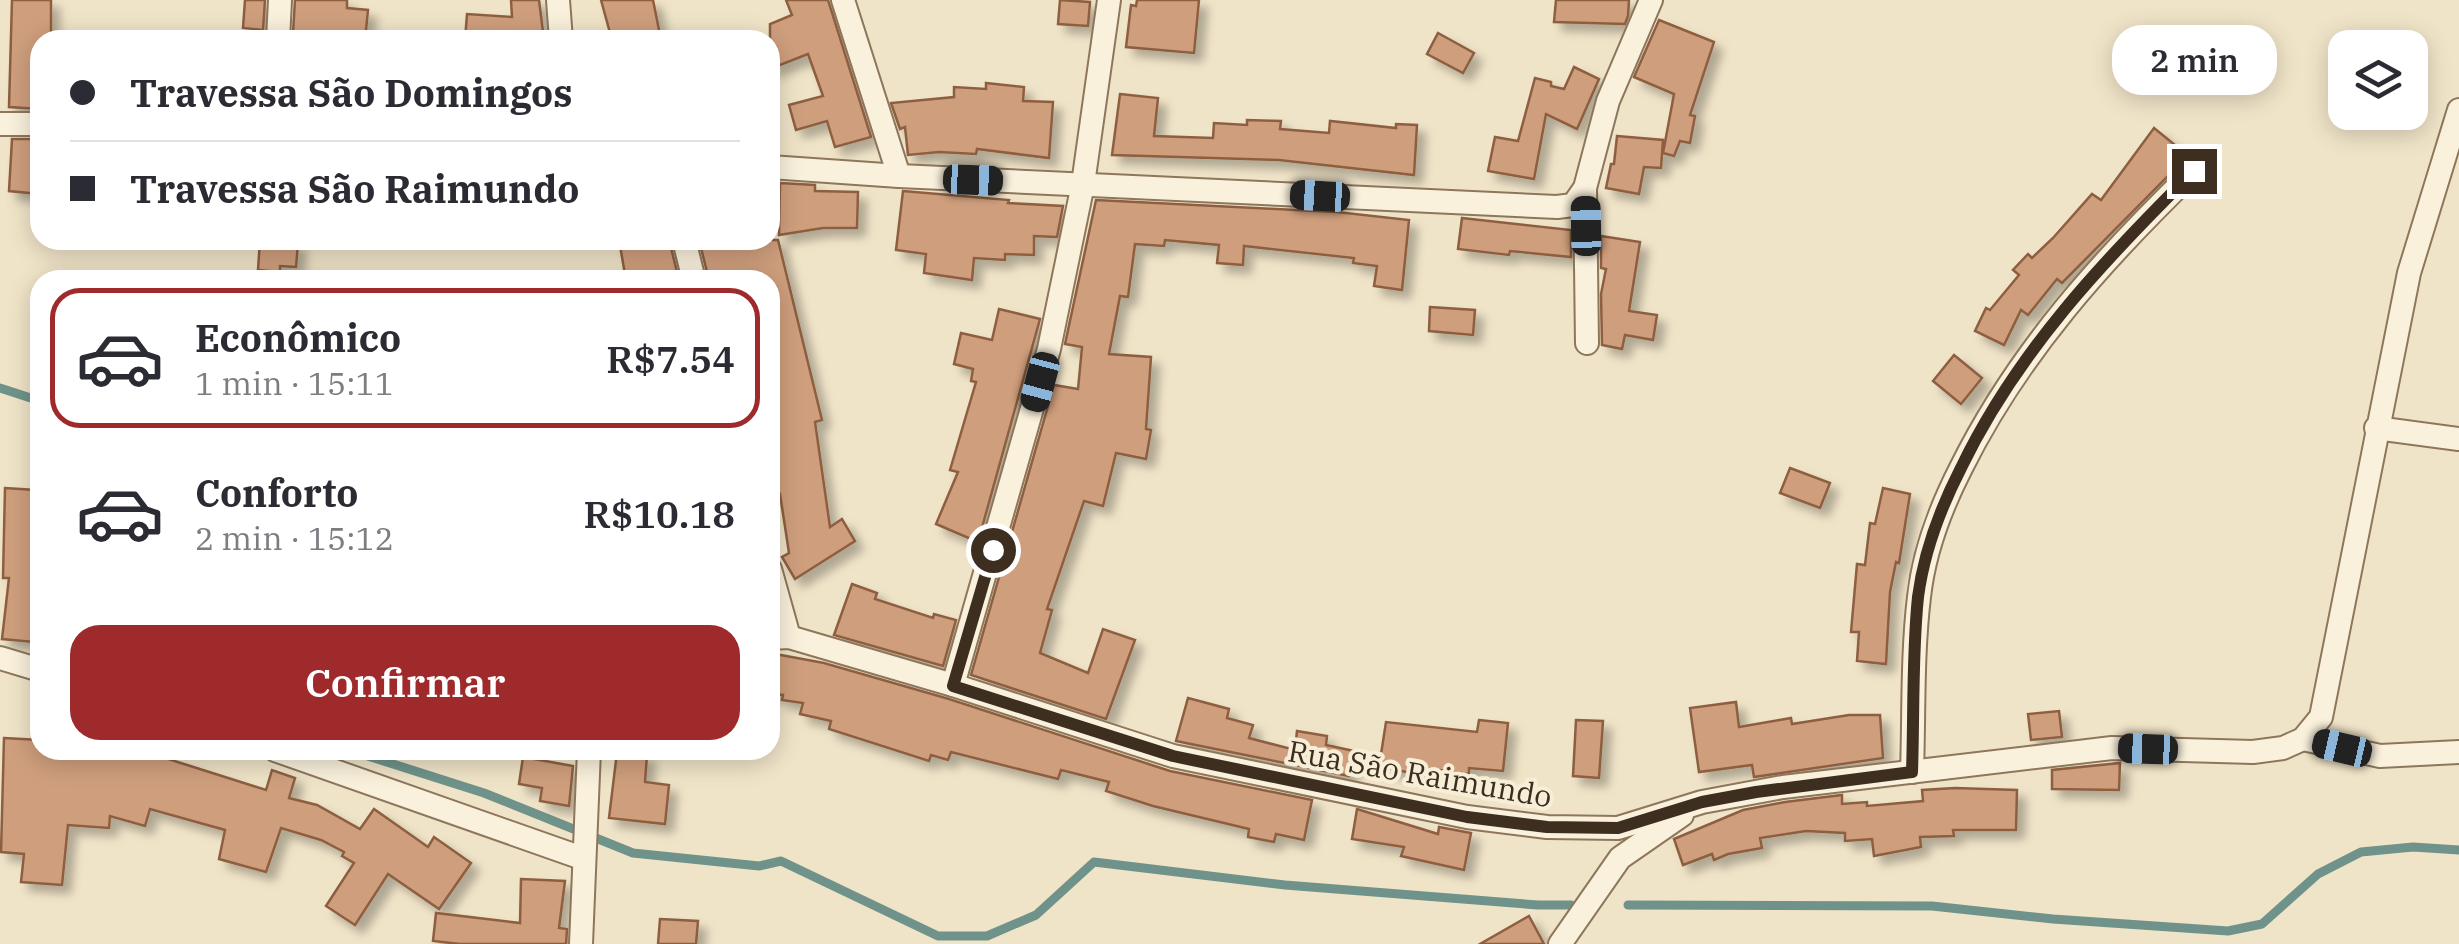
<!DOCTYPE html>
<html lang="pt">
<meta charset="utf-8">
<style>
:root{--surface:#fff;--page:#f7f7f7;--text:#2b2b33;--muted:#7c7c81;--line:#e1e1e2;--accent:#9e2a2b}
body{margin:0;font-family:"IBM Plex Serif",serif;background:var(--page);color:var(--text);height:100vh;display:flex;flex-direction:column;font-size:38px;white-space:nowrap}
*{box-sizing:border-box;margin:0}
p{font-size:32px;color:var(--muted)}
.icon{flex:none;width:55px;height:55px;fill:none;stroke:currentColor;stroke-width:2;stroke-linecap:round;stroke-linejoin:round}
.map{position:relative;flex:1;overflow:hidden}
.drawer{position:absolute;left:30px;top:270px;width:750px;height:490px;display:flex;flex-direction:column;background:var(--surface);border-radius:30px;box-shadow:0 5px 25px #0003}
.drawer>*{flex:none}
.hud{position:absolute;left:30px;top:30px;width:750px;height:220px;border-radius:30px;box-shadow:0 5px 25px #0003;display:grid;align-content:center;height:220px;padding:0 40px;background:var(--surface)}
.buttons{position:absolute;left:2328px;top:30px;display:grid;gap:20px}
.buttons a{display:grid;place-items:center;width:100px;height:100px;border-radius:20px;background:var(--surface);box-shadow:0 5px 25px #0003;font-size:50px}
.end{position:absolute;width:45px;height:45px;margin:-22px;border:12px solid #3d2e20;background:#fff;box-shadow:0 0 0 5px #fff}
.from{border-radius:50%}
.bubble{position:absolute;height:70px;border-radius:30px;background:var(--surface);box-shadow:0 5px 25px #0003;font-size:32px;font-weight:600;line-height:70px;text-align:center}
.car{position:absolute;width:30px;height:60px;margin:-30px -15px;border-radius:12px;box-shadow:0 0 8px 2px #0007;background:linear-gradient(#222 24%,#8ab4d8 0 40%,#222 0 76%,#8ab4d8 0 86%,#222 0)}
.hud b{display:flex;align-items:center;gap:35px;height:95px;font-size:38px}
.hud b+b{border-top:2px solid var(--line)}
.hud i{width:25px;height:25px;background:var(--text)}
ul{padding:18px 0 0;list-style:none}
li{display:flex;align-items:center;gap:30px;height:140px;margin:0 20px 15px;padding:0 20px;border:5px solid transparent;border-radius:30px}
li div{flex:1}
li b{display:block;font-size:38px}
li em{font-style:normal;font-weight:600}
li.current{border-color:var(--accent)}
li>.icon{width:90px;height:90px;stroke-width:1.5}
.primary-button{display:flex;gap:20px;margin-top:auto;padding:20px 40px}
.primary-button a{flex:1;height:115px;border-radius:30px;background:var(--accent);color:#fff;font-size:40px;font-weight:600;line-height:115px;text-align:center}
.map>svg:first-child{display:block}
.lines{fill:none;stroke-linecap:round;stroke-linejoin:round}
.stream{stroke:#6f938a;stroke-width:9}
.building{fill:#cf9f7d;stroke:#8d5f41;stroke-width:2.5;filter:url(#shadow)}
.minor-casing{stroke:#8d765c;stroke-width:26}
.minor{stroke:#faf1dc;stroke-width:22}
.route{stroke:#3d2e20;stroke-width:12}
.labels{text-anchor:middle;dominant-baseline:central;stroke-width:8;stroke-linejoin:round;paint-order:stroke}
.street-label{font-size:30px;fill:#3d2e20;stroke:#f7eed8}
</style>
<div class="map">
<svg width="2459" height="944" viewBox="0 0 2459 944">
<defs>
<filter id="shadow"><feDropShadow dx="8" dy="8" stdDeviation="5" flood-color="#0004"/></filter>
</defs>
<rect width="100%" height="100%" fill="#f0e4c8"/>
<g class="lines">
<g class="stream">
<path d="M0 388 40 401"/>
<path d="M349 750 484 793 633 853 759 866 781 861 938 936H987L1036 915 1094 862 1285 885 1538 905H1571"/>
<path d="M1628 905 1932 906 2053 919 2228 931 2262 924 2318 874 2361 852 2413 847 2459 850"/>
</g>
</g>
<g class="building">
<path d="M12 0H51V40H40V109L9 107Z"/>
<path d="M245 0H265L263 30 243 28Z"/>
<path d="M295 0H347V8L368 10 365 40 293 33Z"/>
<path d="M511 0H539L544 40H465L467 14 512 17Z"/>
<path d="M601 0H653L661 40H612Z"/>
<path d="M786 0H828L871 137 835 147 827 121 796 130 789 105 823 96 808 54 770 69V24L792 15Z"/>
<path d="M1060 0 1090 2 1088 26 1058 24Z"/>
<path d="M1137 0H1199L1194 53 1126 47 1131 5 1136 6Z"/>
<path d="M1556 0H1629L1628 16 1625 24 1554 22Z"/>
<path d="M1659 20 1714 42 1690 115 1695 116 1690 143 1680 141 1674 156 1663 153 1674 94 1634 77Z"/>
<path d="M1438 33 1474 53 1463 73 1427 54Z"/>
<path d="M1574 67 1599 79 1577 129 1546 114 1534 179 1488 171 1495 137 1518 141 1535 78 1551 82V86L1564 89Z"/>
<path d="M986 83 1024 87 1023 101 1053 102 1049 158 977 149 976 154 939 152 908 155 905 127 900 129 891 103 954 97V87L986 89Z"/>
<path d="M1120 94 1158 98 1154 136 1213 138 1214 123 1247 125V120L1281 121 1280 129 1329 133 1330 121 1396 128V124L1417 125 1414 175 1279 160 1112 155Z"/>
<path d="M2154 128 2186 154 2173 171 2062 283 2057 279 2028 315 2021 310 2004 345 1975 331 1986 308 1990 310 2019 275 2013 270 2028 254 2032 258 2053 238 2092 194 2101 200Z"/>
<path d="M1617 136 1663 140 1661 168 1644 167 1639 194 1606 188 1611 164H1614Z"/>
<path d="M12 139H40V194L9 191Z"/>
<path d="M780 183 815 185V191L858 192 857 228H823L779 235Z"/>
<path d="M903 191 1009 200 1008 203 1063 206 1057 237 1034 236V255L1005 254V260L974 258 972 280 924 273 926 254 896 250Z"/>
<path d="M1096 200 1337 212 1409 220 1402 290 1374 286 1377 266 1353 263 1354 258 1244 246 1243 265 1217 263 1219 245 1165 240 1164 246 1135 244 1128 297 1120 296 1109 354 1151 357 1146 429 1151 430 1146 459 1116 453 1103 506 1084 501 1047 609 1052 610 1040 653 1088 673 1103 629 1135 640 1106 719 971 675 1054 385 1078 389 1082 347 1065 344Z"/>
<path d="M1462 218 1571 230V257L1510 251 1509 255 1458 249Z"/>
<path d="M1601 236 1640 242 1629 311 1657 315 1653 340 1625 335 1622 349 1602 345 1601 294 1606 269 1601 268Z"/>
<path d="M260 240 298 243 296 267 280 266V272L258 270Z"/>
<path d="M619 240H669L679 280H626Z"/>
<path d="M699 240H778L822 420 815 422 830 527 842 519 855 541 795 579 782 557 789 553 780 494 772 495 770 478V280H709Z"/>
<path d="M1430 307 1475 310 1473 335 1429 331Z"/>
<path d="M999 309 1040 319 978 542 936 524 958 472 950 470 976 382 971 381 973 369 954 364 961 333 992 340Z"/>
<path d="M1954 355 1982 378 1961 404 1933 381Z"/>
<path d="M1790 468 1830 483 1820 508 1780 493Z"/>
<path d="M5 488 35 490 32 539H40V618H36L34 642 2 639 9 578H3Z"/>
<path d="M1883 488 1910 494 1899 563 1896 562 1890 592 1886 664 1857 661 1859 632H1851L1857 564 1865 565 1870 523 1875 524Z"/>
<path d="M852 584 877 593 875 599 933 618 934 614 956 620 943 666 834 635Z"/>
<path d="M770 653 824 663 949 699 1170 771 1312 800 1304 840 1276 834 1274 842 1248 837 1249 829 1153 806 1106 791 1109 782 1061 770 1058 779 951 752 948 760 931 755 929 761 829 729 831 721 800 714 803 703 782 700 783 695 770 694Z"/>
<path d="M1188 698 1229 709 1227 718 1253 725 1249 738 1295 750 1297 731 1327 736 1326 745 1354 751 1349 776 1176 741Z"/>
<path d="M1736 702 1739 727 1791 718 1792 724 1849 715H1880L1883 758 1754 777 1752 765 1699 772 1690 708Z"/>
<path d="M2059 711 2062 737 2031 740 2028 714Z"/>
<path d="M1479 720 1508 723 1503 771 1469 768V774L1430 769 1429 776 1379 767 1386 722 1477 732Z"/>
<path d="M1576 720 1603 721 1599 778 1573 776Z"/>
<path d="M4 738 40 740V750H140L266 790 272 770 295 778 289 798 317 805 360 829 374 809 428 847 434 837 471 863 439 909 388 874 355 925 326 906 354 863 342 856 344 852 321 840 281 828 266 872 219 859 225 830 150 809 145 826 110 816 109 828 68 825 62 885 21 882 24 854 1 852Z"/>
<path d="M617 752 647 755 645 782 669 785 665 824 609 818Z"/>
<path d="M523 757 573 766 569 806 540 801 542 788 519 784Z"/>
<path d="M2120 763 2119 790 2052 789V770Z"/>
<path d="M1955 788 2017 790 2016 830H1953L1954 836 1920 837 1921 847 1874 856 1872 839 1845 841V833L1806 831 1760 838 1762 848 1728 854 1714 860 1712 854 1683 865 1674 839 1743 810 1785 802 1842 795V804L1867 802V806L1923 801 1922 790Z"/>
<path d="M1357 809 1438 834 1439 827 1471 833 1464 870 1401 856 1404 847 1352 839Z"/>
<path d="M521 879 565 881 559 928 567 929 566 944H460L433 941 436 913 520 923Z"/>
<path d="M1529 916 1544 944H1480Z"/>
<path d="M660 919 698 921 696 944H658Z"/>
</g>
<g class="lines">
<g class="minor-casing">
<g id="minor">
<path d="M558 0 561 40"/>
<path d="M843 0 899 176"/>
<path d="M278 40 280 0"/>
<path d="M0 124H40"/>
<path d="M770 167 899 176 1557 207 1573 205 1585 188"/>
<path d="M684 240 694 280"/>
<path d="M1587 343 1585 188 1608 101 1651 0"/>
<path d="M2376 428 2459 439"/>
<path d="M770 569 789 637"/>
<path d="M770 638 789 637 953 685 1173 756 1467 817 1547 827 1618 828 1702 802 1783 787 2112 748 2253 752 2283 748 2303 739 2321 717 2409 273 2459 110"/>
<path d="M0 658 40 670"/>
<path d="M953 685 1049 349 1083 184 1109 0"/>
<path d="M2303 739 2380 756 2459 752"/>
<path d="M275 750 582 858"/>
<path d="M1912 772C1914 714 1912 655 1919 597 1924 551 1940 509 1961 468 2018 353 2102 260 2194 171"/>
<path d="M581 944 589 750"/>
<path d="M1560 944 1620 858 1682 815"/>
</g>
</g>
<use href="#minor" class="minor"/>
</g>
<g class="lines">
<path class="route" d="M993 550 953 686 1173 756 1467 817 1547 827 1618 828 1702 802 1756 792 1912 772C1914 714 1912 655 1918 597 1924 551 1940 509 1961 468 2017 352 2103 261 2194 171"/>
</g>
<g class="labels">
<g class="street-label">
<text transform="translate(1420 773) rotate(10)">Rua São Raimundo</text>
</g>
</g>
</svg>
<div class="buttons">
<a><svg class="icon" aria-label="layers" viewBox="0 0 24 24"><path d="M12 4l9 5-9 5-9-5zM3 14l9 5 9-5"/></svg></a>
</div>
<i class="end from" style="left:993px;top:550px"></i>
<i class="end" style="left:2194px;top:171px"></i>
<div class="bubble" style="left:2112px;top:25px;width:165px">2 min</div>
<i class="car" style="left:973px;top:180px;rotate:92deg"></i>
<i class="car" style="left:1320px;top:196px;rotate:273deg"></i>
<i class="car" style="left:1586px;top:226px;rotate:359deg"></i>
<i class="car" style="left:1040px;top:382px;rotate:195deg"></i>
<i class="car" style="left:2342px;top:748px;rotate:283deg"></i>
<i class="car" style="left:2148px;top:749px;rotate:272deg"></i>
<div class="hud">
<b><i class="from"></i>Travessa São Domingos</b>
<b><i></i>Travessa São Raimundo</b>
</div>
<section class="drawer">
<ul>
<li class="current"><svg class="icon" aria-label="car" viewBox="0 0 24 24"><path d="M5 17H2v-5l4-1 3-4h7l3 4 3 1v5h-3M9 17h6M6 11h13"/><circle cx="7" cy="17" r="2"/><circle cx="17" cy="17" r="2"/></svg><div><b>Econômico</b><p>1 min · 15:11</p></div><em>R$7.54</em></li>
<li><svg class="icon" aria-label="car" viewBox="0 0 24 24"><path d="M5 17H2v-5l4-1 3-4h7l3 4 3 1v5h-3M9 17h6M6 11h13"/><circle cx="7" cy="17" r="2"/><circle cx="17" cy="17" r="2"/></svg><div><b>Conforto</b><p>2 min · 15:12</p></div><em>R$10.18</em></li>
</ul>
<div class="primary-button"><a>Confirmar</a></div>
</section>
</div>
